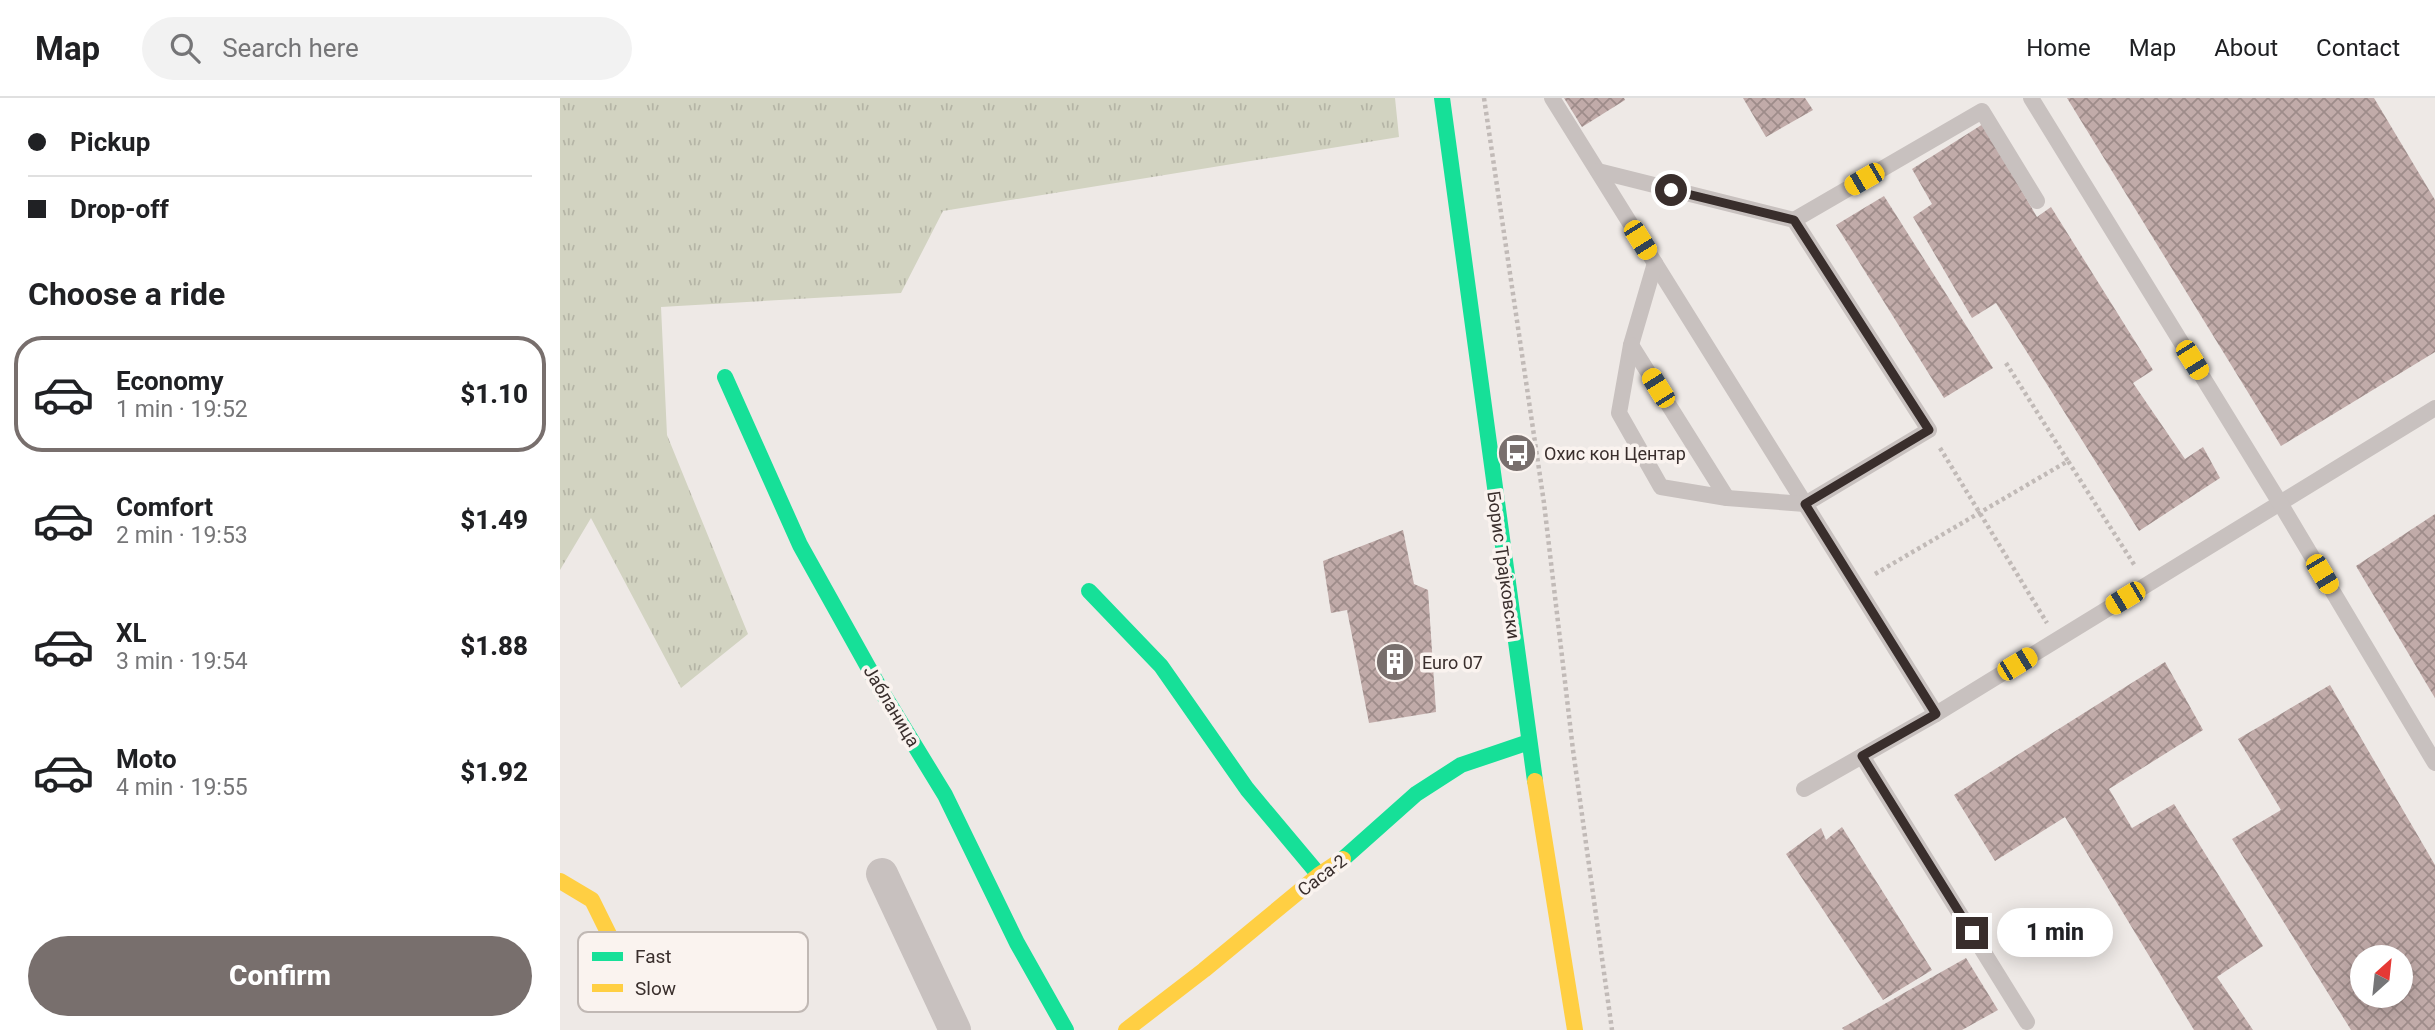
<!DOCTYPE html>
<meta charset="utf-8">
<style>
:root{--surface:#fff;--page:#f2f2f2;--text:#202124;--muted:#757577;--line:#e0e0e0;--accent:#786f6d}
body{margin:0;font-family:Roboto,sans-serif;background:var(--page);color:var(--text);height:100vh;display:flex;flex-direction:column;font-size:26px;white-space:nowrap}
*{box-sizing:border-box;margin:0}
p{font-size:23px;color:var(--muted)}
.icon{flex:none;width:38px;height:38px;fill:none;stroke:currentColor;stroke-width:2;stroke-linecap:round;stroke-linejoin:round}
.map{position:relative;flex:1;overflow:hidden}
.details{display:flex;flex-direction:column;background:var(--surface);width:560px}
.details>*{flex:none}
.top-card{display:grid;align-content:center;height:154px;padding:0 28px;background:var(--surface)}
.needle{width:46px;rotate:27deg}
.fabs{position:absolute;left:1790px;top:847px;display:grid;gap:14px}
.fabs a{display:grid;place-items:center;width:63px;height:63px;border-radius:50%;background:var(--surface);box-shadow:0 4px 18px #0003;font-size:35px}
.end{position:absolute;width:32px;height:32px;margin:-16px;border:9px solid #392e2c;background:#fff;box-shadow:0 0 0 4px #fff}
.from{border-radius:50%}
.bubble{position:absolute;height:49px;border-radius:24px;background:var(--surface);box-shadow:0 4px 18px #0003;font-size:23px;font-weight:800;line-height:49px;text-align:center}
.car{position:absolute;width:21px;height:42px;margin:-21px -10px;border-radius:9px;box-shadow:0 0 5px 2px #0007;background:linear-gradient(#f5c518 24%,#345 0 40%,#f5c518 0 76%,#345 0 86%,#f5c518 0)}
.top-card b{display:flex;align-items:center;gap:24px;height:66px;font-size:26px}
.top-card b+b{border-top:2px solid var(--line)}
.top-card i{width:18px;height:18px;background:var(--text)}
ul{padding:0;list-style:none}
li{display:flex;align-items:center;gap:21px;height:116px;margin:0 14px 10px;padding:0 14px;border:4px solid transparent;border-radius:28px}
li div{flex:1}
li b{display:block;font-size:26px}
li em{font-style:normal;font-weight:800}
li.current{border-color:var(--accent)}
li>.icon{width:63px;height:63px;stroke-width:1.5}
h2{padding:0 28px;font-size:32px;line-height:84px}
.cta{display:flex;gap:14px;margin-top:auto;padding:14px 28px}
.cta a{flex:1;height:80px;border-radius:42px;background:var(--accent);color:#fff;font-size:28px;font-weight:800;line-height:80px;text-align:center}
header{display:flex;align-items:center;gap:42px;box-sizing:border-box;height:98px;padding:0 35px;background:var(--surface);border-bottom:2px solid var(--line)}
header strong{font-size:33px}
nav{display:flex;gap:38px;margin-inline-start:auto;font-size:24px}
.search{width:490px;height:63px;background:var(--page);display:flex;align-items:center;gap:18px;box-sizing:border-box;padding:0 24px;border-radius:38px;color:var(--muted);font-size:26px}
main{display:flex;flex:1;min-height:0}
.map>svg:first-child{display:block}
.grass{fill:url(#grass-tufts)}
.building{fill:url(#building-cross-hatch);fill-rule:evenodd}
.lines{fill:none;stroke-linecap:round;stroke-linejoin:round}
.path{stroke:#c1bab7;stroke-width:4.5;stroke-dasharray:3.5 3.5;stroke-linecap:butt}
.lane{stroke:#c8c1bf;stroke-width:16}
.street{stroke:#c8c1bf;stroke-width:32}
.fast{stroke:#16e098;stroke-width:16}
.slow{stroke:#ffcf43;stroke-width:16}
.route{stroke:#392e2c;stroke-width:9}
.labels{text-anchor:middle;dominant-baseline:central;stroke-width:7;stroke-linejoin:round;paint-order:stroke}
.poi-label{font-size:18px;fill:#392e2c;stroke:#faf3ef;text-anchor:start}
.street-label{font-size:18px;fill:#392e2c;stroke:#faf3ef}
.key{fill:#faf3ef;stroke:#c0b8b4;stroke-width:2}
.key-label{font-size:19px;fill:#392e2c}
</style>
<header>
<strong>Map</strong>
<div class="search"><svg class="icon" aria-label="search" viewBox="0 0 24 24"><circle cx="10" cy="10" r="6"/><path d="M15 15l6 6"/></svg>Search here</div>
<nav><a>Home</a><a>Map</a><a>About</a><a>Contact</a></nav>
</header>
<main>
<section class="details">
<div class="top-card">
<b><i class="from"></i>Pickup</b>
<b><i></i>Drop-off</b>
</div>
<h2>Choose a ride</h2>
<ul>
<li class="current"><svg class="icon" aria-label="car" viewBox="0 0 24 24"><path d="M5 17H2v-5l4-1 3-4h7l3 4 3 1v5h-3M9 17h6M6 11h13"/><circle cx="7" cy="17" r="2"/><circle cx="17" cy="17" r="2"/></svg><div><b>Economy</b><p>1 min · 19:52</p></div><em>$1.10</em></li>
<li><svg class="icon" aria-label="car" viewBox="0 0 24 24"><path d="M5 17H2v-5l4-1 3-4h7l3 4 3 1v5h-3M9 17h6M6 11h13"/><circle cx="7" cy="17" r="2"/><circle cx="17" cy="17" r="2"/></svg><div><b>Comfort</b><p>2 min · 19:53</p></div><em>$1.49</em></li>
<li><svg class="icon" aria-label="car" viewBox="0 0 24 24"><path d="M5 17H2v-5l4-1 3-4h7l3 4 3 1v5h-3M9 17h6M6 11h13"/><circle cx="7" cy="17" r="2"/><circle cx="17" cy="17" r="2"/></svg><div><b>XL</b><p>3 min · 19:54</p></div><em>$1.88</em></li>
<li><svg class="icon" aria-label="car" viewBox="0 0 24 24"><path d="M5 17H2v-5l4-1 3-4h7l3 4 3 1v5h-3M9 17h6M6 11h13"/><circle cx="7" cy="17" r="2"/><circle cx="17" cy="17" r="2"/></svg><div><b>Moto</b><p>4 min · 19:55</p></div><em>$1.92</em></li>
</ul>
<div class="cta"><a>Confirm</a></div>
</section>
<div class="map">
<svg width="1875" height="932" viewBox="0 0 1875 932">
<defs>
<pattern id="grass-tufts" width="24" height="20" patternUnits="userSpaceOnUse" patternTransform="scale(1.75)"><rect width="24" height="20" fill="#d2d3c1"/><path d="M3 7l-1-3M5 7V3M7 7l1-3M15 17l-1-3M17 17v-4M19 17l1-3" fill="none" stroke="#b5b5a6"/></pattern>
<pattern id="building-cross-hatch" width="8" height="8" patternUnits="userSpaceOnUse" patternTransform="scale(1.75)"><rect width="8" height="8" fill="#c1aba9"/><path d="M0 0l8 8M0 8l8-8" fill="none" stroke="#9e8c8a"/></pattern>
</defs>
<rect width="100%" height="100%" fill="#eee9e6"/>
<path class="grass" d="M0 0H835L839 39 383 113 341 195 101 209 107 337 188 536 121 590 31 420 0 472Z"/>
<g class="building">
<path d="M1004 0H1064L1065 2 1022 29Z"/>
<path d="M1183 0H1245L1253 12 1206 39Z"/>
<path d="M1507 0H1814L1875 102V254L1721 348Z"/>
<path d="M1423 26 1477 119 1491 109 1593 272 1573 285 1625 361 1643 349 1660 380 1579 433 1436 205 1412 220 1353 119 1372 106 1352 71Z"/>
<path d="M1324 98 1433 270 1384 300 1276 127Z"/>
<path d="M1875 416V600L1796 468Z"/>
<path d="M843 432 854 486 868 492 876 614 809 625 787 512 771 515 763 463Z"/>
<path d="M1605 564 1643 632 1549 691 1572 730 1614 706 1703 848 1657 879 1693 932H1634L1505 719 1435 763 1394 697Z"/>
<path d="M1770 587 1875 767V932H1791L1672 741 1721 712 1678 641ZM1802 859H1841V898H1802Z"/>
<path d="M1282 729 1372 872 1323 902 1226 756 1261 730 1266 742Z"/>
<path d="M1406 860 1438 912 1402 932H1284L1282 930Z"/>
</g>
<g class="lines">
<g class="path">
<path d="M924 0 984 405 1013 652 1052 932"/>
<path d="M1446 265 1508 363"/>
<path d="M1380 350 1487 525"/>
<path d="M1315 476 1508 363 1575 468"/>
</g>
<g class="lane">
<path d="M992 0 1376 616 1875 310"/>
<path d="M1471 0 1720 405 1875 665"/>
<path d="M1038 73 1234 122 1369 332 1245 406 1167 400 1101 389 1059 315 1071 247 1095 165"/>
<path d="M1234 122 1422 13 1477 103"/>
<path d="M1071 247 1167 400"/>
<path d="M1302 658 1467 924"/>
<path d="M1244 691 1376 616"/>
</g>
<path class="street" d="M322 776 395 932"/>
<g class="fast">
<path d="M882 0 975 683"/>
<path d="M165 279 240 447 322 594 385 697 457 845 506 932"/>
<path d="M529 493 601 568 687 691 759 777"/>
<path d="M783 761 856 696 901 667 969 644"/>
</g>
<g class="slow">
<path d="M975 683 1015 932"/>
<path d="M0 783 32 802 74 887"/>
<path d="M566 932 644 872 759 777 783 761"/>
</g>
</g>
<g class="lines">
<path class="route" d="M1111 92 1234 122 1369 332 1245 406 1376 616 1302 658 1412 835"/>
</g>
<defs>
<g id="bus-disc" transform="scale(2.0125)"><circle r="9.5" fill="#786f6d" stroke="#faf3ef"/><path d="M-5-6H5V4H4V6H2V4H-2V6H-4V4H-5ZM-3.5-4V0h7V-4ZM-3.5 1.2v1.5H-2V1.2ZM2 1.2v1.5H3.5V1.2Z" fill="#fff"/></g>
<g id="building-disc" transform="scale(2.0125)"><circle r="9.5" fill="#786f6d" stroke="#faf3ef"/><path d="M-4-6H4V6H1V3H-1V6H-4ZM-2.5-4.3h1.7v1.8h-1.7ZM.8-4.3h1.7v1.8H.8ZM-2.5-1h1.7V.8h-1.7ZM.8-1h1.7V.8H.8Z" fill="#fff"/></g>
</defs>
<g fill-rule="evenodd">
<use href="#bus-disc" x="957" y="355"/>
<use href="#building-disc" x="835" y="564"/>
</g>
<g class="labels">
<g class="poi-label">
<text x="984" y="355">Охис кон Центар</text>
<text x="862" y="564">Euro 07</text>
</g>
<g class="street-label">
<text transform="translate(944 467) rotate(82)">Борис Трајковски</text>
<text transform="translate(332 608) rotate(59)">Јабланица</text>
<text transform="translate(762 777) rotate(-37)">Саса-2</text>
</g>
</g>
<rect x="18" y="834" width="230" height="80" rx="10" class="key"/>
<rect x="32" y="854" width="31" height="9" fill="#16e098"/>
<rect x="32" y="886" width="31" height="8" fill="#ffcf43"/>
<g class="key-label">
<text x="75" y="865">Fast</text>
<text x="75" y="897">Slow</text>
</g>
</svg>
<div class="fabs">
<a><svg class="needle" viewBox="-14 -14 28 28"><path d="M0-13l5 13h-10z" fill="#e53935"/><path d="M0 13l5-13h-10z" fill="#757577"/></svg></a>
</div>
<i class="end from" style="left:1111px;top:92px"></i>
<i class="end" style="left:1412px;top:835px"></i>
<div class="bubble" style="left:1437px;top:810px;width:116px">1 min</div>
<i class="car" style="left:1304px;top:81px;rotate:240deg"></i>
<i class="car" style="left:1080px;top:142px;rotate:148deg"></i>
<i class="car" style="left:1632px;top:262px;rotate:148deg"></i>
<i class="car" style="left:1098px;top:290px;rotate:328deg"></i>
<i class="car" style="left:1762px;top:476px;rotate:149deg"></i>
<i class="car" style="left:1565px;top:500px;rotate:239deg"></i>
<i class="car" style="left:1457px;top:566px;rotate:59deg"></i>
</div>
</main>
